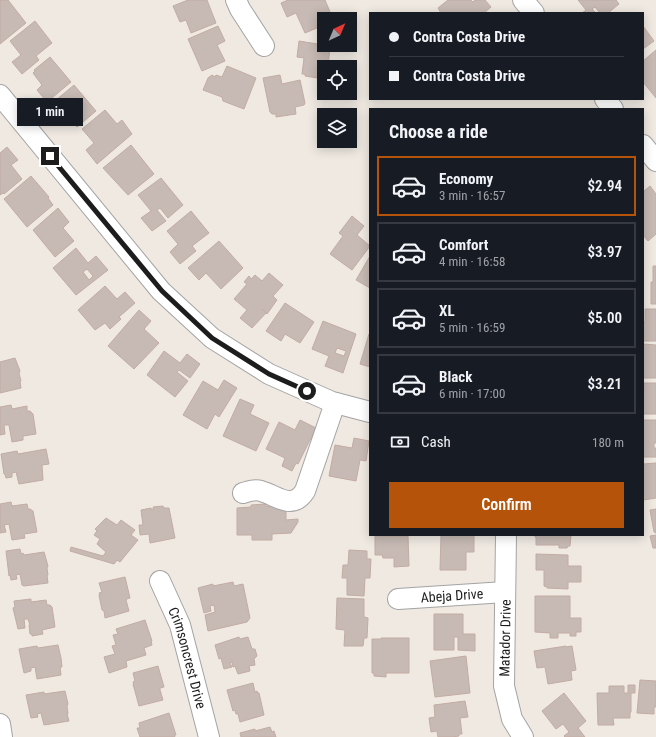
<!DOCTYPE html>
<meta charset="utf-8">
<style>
:root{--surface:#171b24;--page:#20242c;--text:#f1f3f6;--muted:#9ea1a6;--line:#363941;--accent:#b45309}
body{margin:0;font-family:"Roboto Condensed",sans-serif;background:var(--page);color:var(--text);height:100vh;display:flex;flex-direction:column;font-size:15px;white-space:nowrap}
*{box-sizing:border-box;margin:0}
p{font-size:13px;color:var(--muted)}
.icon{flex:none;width:22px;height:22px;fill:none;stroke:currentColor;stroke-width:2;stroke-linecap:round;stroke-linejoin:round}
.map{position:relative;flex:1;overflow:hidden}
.panel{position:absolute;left:369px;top:108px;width:275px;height:428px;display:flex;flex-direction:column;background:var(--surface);border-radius:0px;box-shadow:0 2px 10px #0003}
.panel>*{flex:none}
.guide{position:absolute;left:369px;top:12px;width:275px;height:88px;border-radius:0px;box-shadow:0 2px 10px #0003;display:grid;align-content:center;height:88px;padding:0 20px;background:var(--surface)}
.needle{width:26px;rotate:44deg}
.fabs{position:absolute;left:317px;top:12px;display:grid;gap:8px}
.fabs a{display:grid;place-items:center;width:40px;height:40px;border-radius:0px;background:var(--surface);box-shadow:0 2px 10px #0003;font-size:20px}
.end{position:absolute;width:18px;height:18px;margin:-9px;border:5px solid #1d1d1d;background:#fff;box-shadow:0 0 0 2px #fff}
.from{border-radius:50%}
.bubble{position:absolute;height:28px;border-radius:0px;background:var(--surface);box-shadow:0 2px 10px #0003;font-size:13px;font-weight:600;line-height:28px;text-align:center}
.guide b{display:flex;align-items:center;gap:14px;height:38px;font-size:15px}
.guide b+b{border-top:1px solid var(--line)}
.guide i{width:10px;height:10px;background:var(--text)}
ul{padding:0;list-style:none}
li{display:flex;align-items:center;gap:12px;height:60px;margin:0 8px 6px;padding:0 12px;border:2px solid var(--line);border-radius:0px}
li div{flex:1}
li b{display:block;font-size:15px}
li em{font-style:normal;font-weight:600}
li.active{border-color:var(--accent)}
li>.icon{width:36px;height:36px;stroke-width:1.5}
h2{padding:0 20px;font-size:18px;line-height:48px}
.pay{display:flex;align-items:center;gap:10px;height:44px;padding:0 20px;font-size:15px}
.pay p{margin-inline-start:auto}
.action{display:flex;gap:8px;margin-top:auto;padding:8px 20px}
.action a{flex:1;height:46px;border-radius:0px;background:var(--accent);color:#fff;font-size:16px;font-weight:600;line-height:46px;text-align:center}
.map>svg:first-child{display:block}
.building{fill:#c7bab5;stroke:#c2aca3;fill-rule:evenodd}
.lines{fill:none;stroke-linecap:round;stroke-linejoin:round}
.minor-casing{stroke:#a4a4a4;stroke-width:22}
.minor{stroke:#fff;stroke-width:20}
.route{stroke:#1d1d1d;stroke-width:5}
.labels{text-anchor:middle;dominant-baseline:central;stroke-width:3;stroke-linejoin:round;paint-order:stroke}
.street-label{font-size:14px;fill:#1d1d1d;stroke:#fff}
</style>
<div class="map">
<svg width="656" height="737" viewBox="0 0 656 737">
<rect width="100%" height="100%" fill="#efe9e2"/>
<g class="building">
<path d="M0 0H8L26 23 0 44Z"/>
<path d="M188 0H207L216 23 191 33 186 20 180 22 173 6Z"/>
<path d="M288 0H325L333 19H324V25L305 33 296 13 287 17 281 3Z"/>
<path d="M448 0H471L473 2 475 0H485L491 7 484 13H441L438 8Z"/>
<path d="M578 0H616L619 4 608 13H600L595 7 592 9 596 13H582L586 10Z"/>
<path d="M35 21 52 43 36 56 39 60 22 74 12 62 21 55 10 41Z"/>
<path d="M218 26 225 41 217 45 225 61 202 71 188 39Z"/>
<path d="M643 26 654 41 643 49Z"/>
<path d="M299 41 330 46 328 67H324V79L305 76V74H302L304 58 297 57Z"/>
<path d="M656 50V98L643 82V61Z"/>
<path d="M50 57 71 82 47 102 37 90 42 85 33 73 35 71 34 70Z"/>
<path d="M227 66 256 78 244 109 223 101 222 97 203 90 208 78 212 75 215 77 216 75 222 77Z"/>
<path d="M280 75 282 84 300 80 305 103 304 105 295 107 296 114 276 117V114H272L270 112 263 78Z"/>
<path d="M74 85 96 111 77 127 66 113 60 118 49 106Z"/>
<path d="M105 110 117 124 122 120 132 134 97 164 86 150 94 143 82 129Z"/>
<path d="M131 145 154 174 128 195 103 168Z"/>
<path d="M7 147 18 160 11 165 22 179 4 194 3 193 0 195V153Z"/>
<path d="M31 176 49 197 48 198 53 205 27 227 4 199Z"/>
<path d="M161 178 183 205 168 218 160 208 157 210 166 221 152 231 141 218 151 211 138 195Z"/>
<path d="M650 186 656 194V234L648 241 643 235V192Z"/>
<path d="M58 208 69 222 63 228 74 241 55 257 33 230Z"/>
<path d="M191 211 209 233 192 246 196 251 180 264 170 252 178 244 167 231Z"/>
<path d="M352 216 364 226 357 235 370 246 352 270 330 254 343 236 339 233Z"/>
<path d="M219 241 243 268 221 289 206 273 199 280 188 268Z"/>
<path d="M76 248 88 263 96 256 108 270 76 295 53 268ZM87 269 93 276 89 280 83 272Z"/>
<path d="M370 256V288L356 280Z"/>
<path d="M653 266H656V304H651V282H653Z"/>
<path d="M269 273 283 285 273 296 277 300 267 314 262 309 266 313 252 328 240 318 247 310 234 299 247 284 244 282 249 276 251 279 255 275 262 281Z"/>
<path d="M105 286 117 299 125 292 135 303 119 317 121 319 110 329 105 323 95 330 78 310Z"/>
<path d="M285 303 314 322 300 343 285 334 281 341 266 331Z"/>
<path d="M645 309H656V341H643V322H645Z"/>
<path d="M139 310 151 321 144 329 159 343 134 369 108 346Z"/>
<path d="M323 321 356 334 343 373 325 366 329 356 312 349ZM337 348 346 351 344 356 335 353Z"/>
<path d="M369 334H370V367L360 364Z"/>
<path d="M643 344 656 345V378H643Z"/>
<path d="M164 351 180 363 187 354 200 364 190 378 179 370 177 372 188 381 175 397 147 375Z"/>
<path d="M15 358 20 371 19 373 21 381H20L21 388 0 393V362Z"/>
<path d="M224 380 237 388 219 417 215 414 207 429 183 415 203 381 218 390Z"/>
<path d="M644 383H656V414H643Z"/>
<path d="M240 399 254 405 250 414 269 423 256 451 223 436Z"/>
<path d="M11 405 12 409 27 406V411H30L33 414 36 434 23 436V440L12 442 9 425H4L5 434 0 435V407Z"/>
<path d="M300 420 316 428 298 464 296 463 292 471 282 466 285 458 266 449 279 422 295 430Z"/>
<path d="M643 420H656V443H654V448H656V457H643Z"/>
<path d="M354 438 369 441 366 461 360 460 356 481 329 476 335 445 352 448Z"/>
<path d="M46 449 49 464 42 465 43 480 19 484 16 472 12 473V477L6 478 5 474H4L1 454 17 451 18 454Z"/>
<path d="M656 463V498L643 500V464Z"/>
<path d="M11 502 12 506 27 504 28 509H30L33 511 37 532 24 534 25 538 12 540 9 524 4 525 6 532 0 533V504Z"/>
<path d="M265 504 266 506H286V520L298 519V522L291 533 272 534V540H252V535H237V508L251 507V505Z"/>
<path d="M163 506 164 508H169L175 538 150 543 149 534 140 535 139 525H143L141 510 151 508V509H154L153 507Z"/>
<path d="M656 509V533L654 532 650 510Z"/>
<path d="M106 518 117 525 121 520 135 530 131 535 138 540 120 562 117 560 114 564 70 551 71 547 103 556 106 552 97 544 100 539 94 535 97 531 95 529Z"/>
<path d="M441 535H474V552H466V570H440Z"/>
<path d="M535 535H571L570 546H568L567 548H559V545H536V537H535Z"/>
<path d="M656 535V548H653L650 536Z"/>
<path d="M375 536H408L409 566 394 567V558H383L382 555H375Z"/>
<path d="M20 549 21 554 23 553 24 555 44 552 48 566 47 568 48 575H47L48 583 24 586 22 585 20 574 16 575 17 579 11 580 10 575 9 576 6 551Z"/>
<path d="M349 550 367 551V559H371L370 578H365L364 596 347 595V578H342L343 565H348Z"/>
<path d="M536 554 568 555V566H581V582H568V589L547 588V587L544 586V570H536Z"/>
<path d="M125 577 130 598 127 599 126 600 129 611 105 618 104 611 102 610 99 595H100L99 593 102 592 99 583Z"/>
<path d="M233 582 234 586 243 584 250 618 247 622 208 631 205 615 215 612 214 605 210 606 211 611 204 613 198 588 213 584V586Z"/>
<path d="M535 596H570V618H581V632H576V636H570V633H558V638H550V633L535 632Z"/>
<path d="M337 598 364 599V617L368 618 367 638H364L363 646H344L345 630 336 629Z"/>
<path d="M31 599V602L46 600 47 605H50L52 607 55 627 42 630 43 634 32 636V634H30L29 625H30L28 619H24L25 628 18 629 13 608 15 607 14 601Z"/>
<path d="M434 614H463V634H475V651L458 650V637H454V650H434Z"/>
<path d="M145 620 152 641H151L152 645 144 648 146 655 126 661 127 667 109 673 104 657 115 654 112 646 116 645 113 635 118 634 116 629Z"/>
<path d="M239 637 240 639 248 637 252 649H255L257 656 254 659 255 665 249 666 250 671 238 674 235 666 233 667 232 662 230 663 232 667 224 669 221 658 219 659 215 645Z"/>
<path d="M381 638H409V673H386V677L374 676V673H372V639H381Z"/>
<path d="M58 645 61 658 62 667H60L61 675 37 679 35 667 31 668V671L24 673 19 649 37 646 38 648Z"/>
<path d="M566 646V647L572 646 576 670 571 671 572 680 548 684 545 667 537 668 534 651Z"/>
<path d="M466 656 470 693 435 697 430 661Z"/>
<path d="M158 666 164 687 160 688V690L163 700 139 706 133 684H134L133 682 135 681 133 673Z"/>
<path d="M640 680 656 681V707H654V714L637 713Z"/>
<path d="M253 683 255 692 257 691 258 693H259L264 715 240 722 238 714H236L235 710 233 711 227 690Z"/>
<path d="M628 685H635V693H631V712L630 713V718H613L614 725H598L597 693H609V686H624V693H628Z"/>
<path d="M65 691 68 704 67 706 68 714H67L69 721 44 725 41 713 37 714 38 717 31 718 26 695 44 692V694Z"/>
<path d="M564 693 586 721 578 728 585 737H565L564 736 569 732 563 724 556 729 542 711Z"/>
<path d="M465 701 468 717 460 718 462 734H459V736L452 737H438L437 731 431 732 429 718 435 717 434 705Z"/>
<path d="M169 713 176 735H174L175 737H140L137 728H140L139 723Z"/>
<path d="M270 727 272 732 274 731 276 737H241L240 733 255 729V731Z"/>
</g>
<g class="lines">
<g class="minor-casing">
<g id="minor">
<path d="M236 0 240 9 264 46"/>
<path d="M523 0 534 13"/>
<path d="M0 95 161 291 212 338 269 374 332 402 370 412"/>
<path d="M605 99 613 109"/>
<path d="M643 145 656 161"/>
<path d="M243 493C249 491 255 489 261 491 278 496 292 511 305 491L335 403"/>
<path d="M506 535 504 686 512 719 523 737"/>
<path id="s1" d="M160 581 180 625 209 737"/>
<path id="s2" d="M398 599 505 592"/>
<path d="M0 724 2 737"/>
</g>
</g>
<use href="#minor" class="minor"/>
</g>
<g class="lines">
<path class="route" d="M50 156 162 291 212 338 269 374 307 391"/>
</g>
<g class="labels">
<g class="street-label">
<text stroke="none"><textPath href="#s2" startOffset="54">Abeja Drive</textPath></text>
<text transform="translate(505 638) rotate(-89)">Matador Drive</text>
<text stroke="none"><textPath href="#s1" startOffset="82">Crimsoncrest Drive</textPath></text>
</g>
</g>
</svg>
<div class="fabs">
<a><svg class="needle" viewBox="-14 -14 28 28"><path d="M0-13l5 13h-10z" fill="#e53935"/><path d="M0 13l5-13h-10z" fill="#9ea1a6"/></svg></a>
<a><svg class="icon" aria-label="locate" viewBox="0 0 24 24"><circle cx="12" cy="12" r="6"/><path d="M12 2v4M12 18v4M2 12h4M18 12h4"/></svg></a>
<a><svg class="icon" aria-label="layers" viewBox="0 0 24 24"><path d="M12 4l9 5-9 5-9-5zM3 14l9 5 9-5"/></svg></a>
</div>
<i class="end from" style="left:307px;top:391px"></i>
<i class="end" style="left:50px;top:156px"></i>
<div class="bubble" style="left:17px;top:98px;width:66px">1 min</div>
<div class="guide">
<b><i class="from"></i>Contra Costa Drive</b>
<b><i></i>Contra Costa Drive</b>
</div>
<section class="panel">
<h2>Choose a ride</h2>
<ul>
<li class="active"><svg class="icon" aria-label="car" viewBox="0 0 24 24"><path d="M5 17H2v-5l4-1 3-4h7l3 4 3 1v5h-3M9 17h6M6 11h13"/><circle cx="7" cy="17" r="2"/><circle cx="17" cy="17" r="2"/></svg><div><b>Economy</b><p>3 min · 16:57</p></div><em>$2.94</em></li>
<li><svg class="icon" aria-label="car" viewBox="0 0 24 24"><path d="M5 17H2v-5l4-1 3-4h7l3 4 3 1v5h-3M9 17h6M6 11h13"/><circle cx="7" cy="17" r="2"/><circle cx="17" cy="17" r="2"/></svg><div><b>Comfort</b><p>4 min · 16:58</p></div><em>$3.97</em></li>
<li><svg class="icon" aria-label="car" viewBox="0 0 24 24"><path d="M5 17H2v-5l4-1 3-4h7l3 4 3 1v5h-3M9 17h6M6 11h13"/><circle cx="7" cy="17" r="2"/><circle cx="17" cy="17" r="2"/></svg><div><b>XL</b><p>5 min · 16:59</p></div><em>$5.00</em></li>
<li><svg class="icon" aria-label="car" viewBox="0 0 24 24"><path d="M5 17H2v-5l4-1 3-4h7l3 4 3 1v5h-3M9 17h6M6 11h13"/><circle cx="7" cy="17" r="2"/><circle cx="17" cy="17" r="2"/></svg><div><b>Black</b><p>6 min · 17:00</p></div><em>$3.21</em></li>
</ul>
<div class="pay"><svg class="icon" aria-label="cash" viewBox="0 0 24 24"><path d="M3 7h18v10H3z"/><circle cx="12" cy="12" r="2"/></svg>Cash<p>180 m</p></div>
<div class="action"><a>Confirm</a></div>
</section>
</div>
